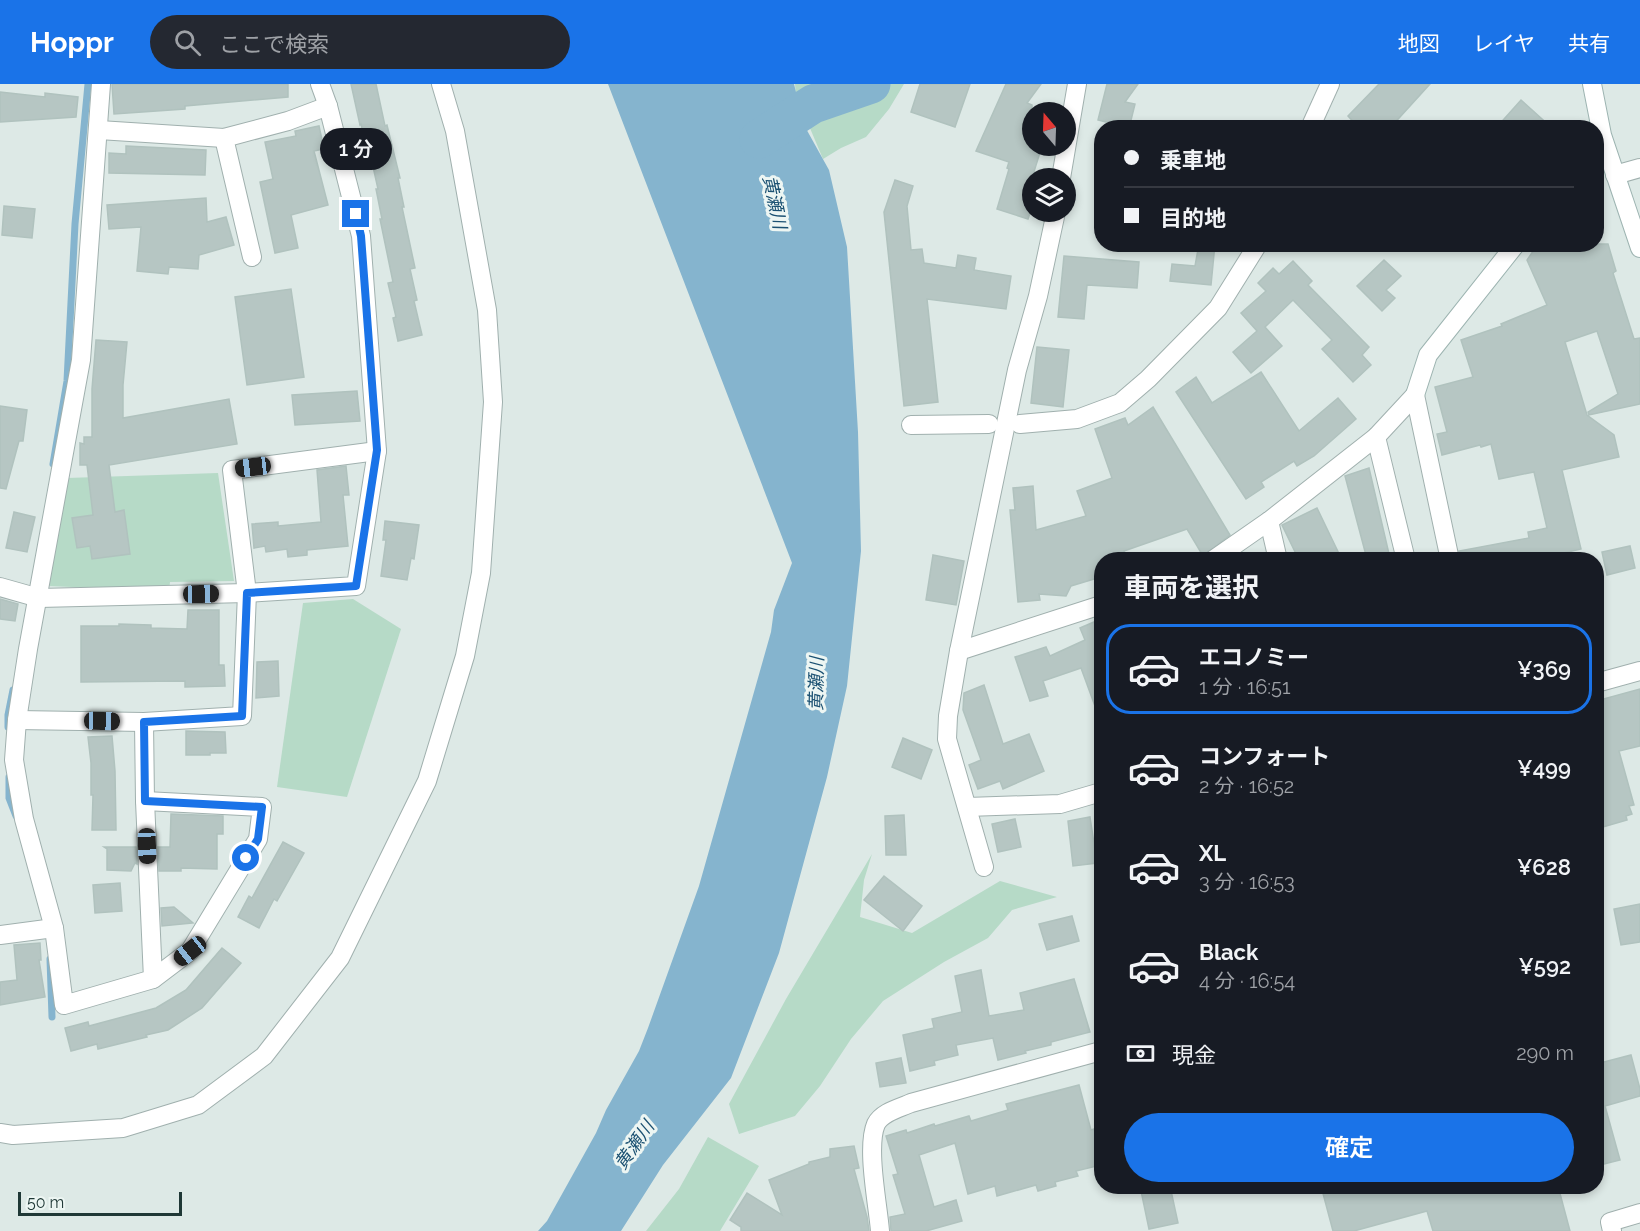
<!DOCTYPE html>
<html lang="ja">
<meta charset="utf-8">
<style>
:root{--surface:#171b24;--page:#242831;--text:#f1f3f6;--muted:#9ea1a6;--line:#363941;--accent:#1a73e8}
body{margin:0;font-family:Raleway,"Noto Sans JP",sans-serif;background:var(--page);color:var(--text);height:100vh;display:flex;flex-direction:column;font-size:22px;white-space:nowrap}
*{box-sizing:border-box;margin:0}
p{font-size:20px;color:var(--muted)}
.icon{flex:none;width:33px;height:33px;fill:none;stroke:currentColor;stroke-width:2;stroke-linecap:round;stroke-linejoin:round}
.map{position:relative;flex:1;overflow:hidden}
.sheet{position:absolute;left:1094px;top:468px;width:510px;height:642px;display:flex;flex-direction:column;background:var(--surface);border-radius:24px;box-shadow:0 3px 9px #0003}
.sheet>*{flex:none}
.top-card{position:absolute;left:1094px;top:36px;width:510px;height:132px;border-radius:24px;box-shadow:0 3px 9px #0003;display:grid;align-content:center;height:132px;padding:0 30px;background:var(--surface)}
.needle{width:39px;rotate:341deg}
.tools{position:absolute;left:1022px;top:18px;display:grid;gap:12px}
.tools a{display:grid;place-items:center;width:54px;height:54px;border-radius:50%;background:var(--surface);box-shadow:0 3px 9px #0003;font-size:30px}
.scale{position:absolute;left:18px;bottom:15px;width:164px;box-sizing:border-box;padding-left:6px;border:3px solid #1f3836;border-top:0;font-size:16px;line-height:21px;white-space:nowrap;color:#1f3836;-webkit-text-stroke:4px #edf6f3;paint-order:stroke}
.end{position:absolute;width:27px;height:27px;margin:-14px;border:8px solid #1a73e8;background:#fff;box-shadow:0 0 0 3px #fff}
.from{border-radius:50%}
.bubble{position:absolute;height:42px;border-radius:21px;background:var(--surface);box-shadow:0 3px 9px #0003;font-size:20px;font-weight:600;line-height:42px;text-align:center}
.car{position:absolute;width:18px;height:36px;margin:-18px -9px;border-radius:8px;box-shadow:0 0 4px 2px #0007;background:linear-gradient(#222 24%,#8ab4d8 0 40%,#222 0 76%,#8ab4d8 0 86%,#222 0)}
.top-card b{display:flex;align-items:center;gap:21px;height:57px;font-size:22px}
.top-card b+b{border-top:2px solid var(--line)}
.top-card i{width:15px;height:15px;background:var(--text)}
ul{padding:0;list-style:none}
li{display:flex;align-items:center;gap:18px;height:90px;margin:0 12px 9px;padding:0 18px;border:3px solid transparent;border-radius:24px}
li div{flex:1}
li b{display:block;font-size:22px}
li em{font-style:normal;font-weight:600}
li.current{border-color:var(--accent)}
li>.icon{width:54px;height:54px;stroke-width:1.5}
h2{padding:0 30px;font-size:27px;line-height:72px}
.pay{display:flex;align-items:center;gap:15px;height:66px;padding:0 30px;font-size:22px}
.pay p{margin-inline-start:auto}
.action{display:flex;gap:12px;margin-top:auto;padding:12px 30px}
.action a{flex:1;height:69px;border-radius:36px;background:var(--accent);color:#fff;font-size:24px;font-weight:600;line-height:69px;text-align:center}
header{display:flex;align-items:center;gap:36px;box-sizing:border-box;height:84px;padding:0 30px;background:var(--accent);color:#fff}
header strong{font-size:28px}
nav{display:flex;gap:33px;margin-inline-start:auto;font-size:21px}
.search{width:420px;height:54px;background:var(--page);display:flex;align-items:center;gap:15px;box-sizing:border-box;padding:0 21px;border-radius:33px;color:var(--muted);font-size:22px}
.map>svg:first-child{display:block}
.green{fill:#b6dac7}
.water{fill:#85b4ce}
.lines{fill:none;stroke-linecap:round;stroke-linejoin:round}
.stream{stroke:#85b4ce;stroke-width:7}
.river{stroke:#85b4ce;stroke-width:39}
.building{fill:#b6c6c3;stroke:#b0c2be;stroke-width:1.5}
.street-casing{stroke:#a0b0ae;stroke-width:20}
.secondary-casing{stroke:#9db4b1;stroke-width:20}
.street{stroke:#fff;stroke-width:18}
.secondary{stroke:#fff;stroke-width:18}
.route{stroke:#1a73e8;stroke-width:8}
.labels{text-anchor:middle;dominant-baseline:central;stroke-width:6;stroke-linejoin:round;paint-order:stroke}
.water-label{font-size:18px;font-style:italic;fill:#1b5172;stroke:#edf6f3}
</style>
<header>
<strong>Hoppr</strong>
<div class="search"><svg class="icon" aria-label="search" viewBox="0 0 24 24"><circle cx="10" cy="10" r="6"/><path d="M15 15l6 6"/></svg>ここで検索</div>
<nav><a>地図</a><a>レイヤ</a><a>共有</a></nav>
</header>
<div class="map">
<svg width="1640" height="1147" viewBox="0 0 1640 1147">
<rect width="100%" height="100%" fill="#dde9e6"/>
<g class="green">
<path d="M795 0H904L889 25 866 53 841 64 823 75 796 11Z"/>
<path d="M218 389 234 497 170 498 169 507 48 502 67 394Z"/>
<path d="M353 515 401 545 347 713 277 703 303 519Z"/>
<path d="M872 770 864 796 860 833 912 849 1000 797 1057 813 1012 826 988 854 944 878 883 917 851 955 820 1002 795 1032 739 1050 729 1020 786 915Z"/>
<path d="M708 1053 759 1082 720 1147H646L679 1105Z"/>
</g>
<path class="water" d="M608 0H794L804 41 829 86 847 163 858 348 861 467 847 602 827 693 779 869 731 994 663 1081 621 1147H538L547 1137 596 1049 606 1026 639 967 648 944 699 802 771 548 774 526 792 479Z"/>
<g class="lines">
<g class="stream">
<path d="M53 380 67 297 75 140 88 0"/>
<path d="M8 643V631L13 606"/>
<path d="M9 693V714L16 732"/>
<path d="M50 875 52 933"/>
</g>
<path class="river" d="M759 55 813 20 871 0"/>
</g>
<g class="building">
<path d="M112 0H288V13L185 22V25L114 30Z"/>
<path d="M351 0H376L385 42 387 41 400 94H398L404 123H402L415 184 410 185 417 216 414 217 422 251 398 257 393 234 396 233 388 199 393 198 380 135H382L376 105H378L370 69H368L361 40 360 41Z"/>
<path d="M920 0H970L955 43 911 28Z"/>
<path d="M1006 0H1041L1027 19 1032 21V62H1042L1032 94V123L1028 135 997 125 1009 85 1007 84 1009 78 976 67Z"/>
<path d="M1107 0H1138L1125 18 1135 20 1129 44 1098 36Z"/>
<path d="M1379 0H1430L1390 44H1359L1348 32Z"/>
<path d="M0 8 45 13V9L78 13 76 33 0 38Z"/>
<path d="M1521 16 1552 44H1496Z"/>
<path d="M319 42 324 65 314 67 328 121 291 131 298 164 275 169 260 98 273 95 265 58 296 52 295 47Z"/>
<path d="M126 62 206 66 205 91 109 89V69L126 70Z"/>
<path d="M895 96 913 102 907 122 911 166 922 165 924 179 956 184 958 171 976 174 974 186 1011 192 1006 225 927 215 938 318 904 322 884 128Z"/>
<path d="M206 114 207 138 226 133 234 161 199 171 198 185 169 183 168 190 137 187 141 143 109 145 107 121Z"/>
<path d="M4 122 35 125 32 154 2 151Z"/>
<path d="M1199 160H1215L1211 201 1170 197 1172 180 1195 182Z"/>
<path d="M1538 160H1608L1616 187 1613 189 1634 255 1640 254V320L1589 331 1588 328 1618 310 1597 247 1565 258 1587 331 1614 351 1619 373 1562 386 1581 465 1534 476H1461L1459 467 1529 454 1528 448 1547 444 1534 388 1499 395 1491 360 1481 363 1480 361 1442 371 1437 350 1447 348 1435 303 1473 293 1461 256 1502 242 1501 240 1547 221 1527 176Z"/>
<path d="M1064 172 1139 178 1137 204 1087 201 1084 235 1058 233Z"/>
<path d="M1384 176 1401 192 1386 206 1395 214 1382 227 1357 202Z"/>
<path d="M1293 177 1312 197 1308 201 1369 263 1362 271 1371 281 1353 298 1322 265 1332 256 1293 216 1265 243 1282 262 1251 289 1233 268 1257 247 1241 229 1266 207 1258 199 1273 184 1279 190Z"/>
<path d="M291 205 304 293 247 301 235 213Z"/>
<path d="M96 256 127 258 123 301V334L229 315 237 360 109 381 115 428 124 426 130 470 92 475 90 462 77 464 72 434 93 431 87 381H80V359L84 360V353H92V305Z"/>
<path d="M1037 263 1069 266 1063 323 1031 319Z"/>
<path d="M1261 288 1299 347 1338 314 1356 335 1314 372 1297 382 1294 377 1261 398 1264 403 1246 415 1176 308 1196 293 1212 319Z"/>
<path d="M357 307 360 337 295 341 292 311Z"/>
<path d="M0 322 27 326 23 357H19L6 405 0 404Z"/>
<path d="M1153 323 1230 451 1203 472 1187 445 1124 467 1127 476H1101V493L1071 502 1066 512 1039 510 1040 516 1018 518 1010 426H1015L1013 404 1033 402 1036 446 1086 432 1077 407 1112 394 1095 345 1125 334 1128 341Z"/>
<path d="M346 382 349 411H343L348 462 307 466V471L288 473 287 465 266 468 265 462 254 464 252 440 278 438V442L321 438 317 386Z"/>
<path d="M1369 384 1389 470 1367 475 1345 392Z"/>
<path d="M1317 424 1342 476H1299L1282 441Z"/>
<path d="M14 428 35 433 27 468 6 464Z"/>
<path d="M385 437 419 441 414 475 411 474 407 496 381 492 386 456H383Z"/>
<path d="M1630 462 1635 484 1607 491 1602 468Z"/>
<path d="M933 471 964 477 956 521 926 516Z"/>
<path d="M0 515 18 520 15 537 0 535Z"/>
<path d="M188 526H219V581H224L225 602 185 603V597L81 598V542H119V540L151 541V544L187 545Z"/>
<path d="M1101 535V632L1099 633 1081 584 1043 597 1048 612 1030 617 1015 573 1046 563 1050 572 1085 556 1080 544Z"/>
<path d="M278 577 279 612 256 614 257 578Z"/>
<path d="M984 601 1003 660 1029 650 1044 687 1003 705 1000 697 978 705 969 681 981 676 963 626 964 609Z"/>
<path d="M1640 605V662L1619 667 1634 721 1629 722 1632 730 1626 732 1627 736 1596 745V717L1603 715 1596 690V617Z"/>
<path d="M186 647 225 648 226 669H210V671H186Z"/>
<path d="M112 652 115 687 116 746H92L93 711H91V679L88 653Z"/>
<path d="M903 654 932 666 921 695 892 683Z"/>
<path d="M171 730 223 732V750H217V785L181 784V787H159L158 763H170Z"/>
<path d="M904 731 906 771H886L885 732Z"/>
<path d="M1090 733 1097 779 1073 782 1068 737Z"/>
<path d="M1015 735 1021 763 998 768 992 740Z"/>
<path d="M283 758 304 769 277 817 274 815 259 844 238 833 249 812 252 814Z"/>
<path d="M104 763H136L137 780 135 779 131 787 107 786V765Z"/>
<path d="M884 792 922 822 903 847 864 816Z"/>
<path d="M120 799 122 827 95 829 93 801Z"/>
<path d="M1640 820V858L1621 861 1614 825Z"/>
<path d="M174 823 193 839 162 842 161 824Z"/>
<path d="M1072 832 1079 857 1047 866 1039 840Z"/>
<path d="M40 859 41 876H39L45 913 0 921V898L17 896 14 861Z"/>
<path d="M222 864 241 879 202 924 168 946 146 951 147 953 98 965 97 960 71 967 65 944 88 938 89 942 156 924 186 906Z"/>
<path d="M981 886 989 932 1024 926 1020 909 1074 895 1090 948 1051 958V961L1025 967 1026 969 998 976 993 954 956 961 958 971 934 977 935 981 910 987 903 951 934 944 932 935 962 928 955 892Z"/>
<path d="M1631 971 1640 1005V1012L1605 1022 1620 1076 1596 1082V980Z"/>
<path d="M901 974 906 999 880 1003 876 979Z"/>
<path d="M1079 1001 1091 1046 1094 1045 1101 1072V1081L1076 1087 1078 1092 1055 1098 1056 1102 1038 1107 1036 1101 997 1112 995 1102 968 1110 955 1059 919 1071 934 1123 956 1116 962 1137 926 1147H891L890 1133 905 1130 893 1091 898 1090 886 1052 906 1046 907 1049 934 1040 935 1042 969 1032 971 1037 1008 1026 1006 1020Z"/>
<path d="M854 1062 859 1084 854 1085 867 1133 869 1147H741V1143L730 1136 747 1109 782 1131 769 1096 809 1080V1078L830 1073V1065Z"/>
<path d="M1140 1102H1170L1178 1139 1149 1145Z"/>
<path d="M1321 1102H1558L1570 1147H1433L1427 1127 1354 1147H1333Z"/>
</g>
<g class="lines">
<g class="street-casing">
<g id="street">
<path d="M101 0 81 276 28 565 17 636 14 676 24 735 54 844 64 921 153 895 145 717 144 638"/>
<path d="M1310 44 1330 0"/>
<path d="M99 46 224 54 288 37 328 22"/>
<path d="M224 54 252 173"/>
<path d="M1615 91 1640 84"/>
<path d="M1061 94 1077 0"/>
<path d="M1415 311 1450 476"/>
<path d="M1020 340 1077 335 1120 319 1148 295 1218 224 1258 160"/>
<path d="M911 341 989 340"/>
<path d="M1376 353 1406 476"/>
<path d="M1269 437 1278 476"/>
<path d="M1213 476 1269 437 1376 353 1415 311"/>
<path d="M0 503 39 514 247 509 356 502 377 367 361 152 328 22 320 0"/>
<path d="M959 567 1101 521"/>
<path d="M1596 599 1640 587"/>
<path d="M17 636 144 638 242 632 247 509 232 386 377 367"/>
<path d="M145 717 262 723 258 755 190 867 153 895"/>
<path d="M967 723 1060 720 1101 708"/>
<path d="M984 783 947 655 948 632 959 567 1017 286 1038 212 1056 128"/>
<path d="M0 851 54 844"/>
<path d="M0 1049 13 1051 123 1044 198 1021 264 972 340 874 427 697 465 572 481 489 493 318 487 226 455 47 441 0"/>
<path d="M880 1147C878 1121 866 1063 876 1040 882 1028 900 1024 911 1019L1101 967"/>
<path d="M1612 1147 1610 1138 1640 1129"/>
</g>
</g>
<g class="secondary-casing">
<g id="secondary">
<path d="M1592 0 1602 51 1640 164"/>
<path d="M1415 311 1428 271 1516 160"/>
</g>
</g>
<use href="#street" class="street"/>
<use href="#secondary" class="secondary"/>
</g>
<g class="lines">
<path class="route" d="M246 774 258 755 262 723 145 717 144 638 242 632 247 509 356 502 377 366 361 152 356 130"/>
</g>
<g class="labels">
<g class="water-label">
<text transform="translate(775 118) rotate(78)">黄瀬川</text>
<text transform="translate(816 600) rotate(-89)">黄瀬川</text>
<text transform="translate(634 1061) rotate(-55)">黄瀬川</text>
</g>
</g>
</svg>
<div class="tools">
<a><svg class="needle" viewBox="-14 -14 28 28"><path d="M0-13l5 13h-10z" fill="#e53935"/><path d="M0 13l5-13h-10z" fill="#9ea1a6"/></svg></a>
<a><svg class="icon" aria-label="layers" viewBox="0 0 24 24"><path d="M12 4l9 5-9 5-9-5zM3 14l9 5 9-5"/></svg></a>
</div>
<div class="scale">50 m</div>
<i class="end from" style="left:246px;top:774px"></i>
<i class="end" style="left:356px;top:130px"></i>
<div class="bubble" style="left:320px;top:44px;width:72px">1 分</div>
<i class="car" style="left:253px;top:383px;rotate:263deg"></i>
<i class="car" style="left:201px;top:510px;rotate:89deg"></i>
<i class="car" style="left:102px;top:637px;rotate:91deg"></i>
<i class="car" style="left:147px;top:762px;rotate:178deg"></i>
<i class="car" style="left:190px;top:867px;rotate:232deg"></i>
<div class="top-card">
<b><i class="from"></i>乗車地</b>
<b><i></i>目的地</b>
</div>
<section class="sheet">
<h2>車両を選択</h2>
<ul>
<li class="current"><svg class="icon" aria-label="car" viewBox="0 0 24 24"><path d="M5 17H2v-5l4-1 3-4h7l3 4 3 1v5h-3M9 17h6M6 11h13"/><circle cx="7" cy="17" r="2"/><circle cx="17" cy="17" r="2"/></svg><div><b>エコノミー</b><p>1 分 · 16:51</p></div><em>¥369</em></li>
<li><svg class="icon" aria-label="car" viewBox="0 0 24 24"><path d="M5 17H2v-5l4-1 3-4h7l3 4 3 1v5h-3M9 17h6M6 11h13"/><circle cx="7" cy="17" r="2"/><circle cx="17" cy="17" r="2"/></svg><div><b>コンフォート</b><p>2 分 · 16:52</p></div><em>¥499</em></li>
<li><svg class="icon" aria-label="car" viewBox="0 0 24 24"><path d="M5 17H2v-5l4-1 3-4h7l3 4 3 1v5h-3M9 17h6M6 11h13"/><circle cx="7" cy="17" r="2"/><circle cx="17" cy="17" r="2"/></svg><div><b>XL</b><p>3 分 · 16:53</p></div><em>¥628</em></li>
<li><svg class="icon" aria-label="car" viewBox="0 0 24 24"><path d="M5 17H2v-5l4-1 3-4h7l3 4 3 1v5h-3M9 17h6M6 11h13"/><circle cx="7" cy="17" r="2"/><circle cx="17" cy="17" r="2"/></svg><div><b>Black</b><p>4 分 · 16:54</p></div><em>¥592</em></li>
</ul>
<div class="pay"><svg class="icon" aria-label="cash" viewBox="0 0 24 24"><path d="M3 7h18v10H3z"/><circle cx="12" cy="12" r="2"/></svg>現金<p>290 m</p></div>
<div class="action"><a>確定</a></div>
</section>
</div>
